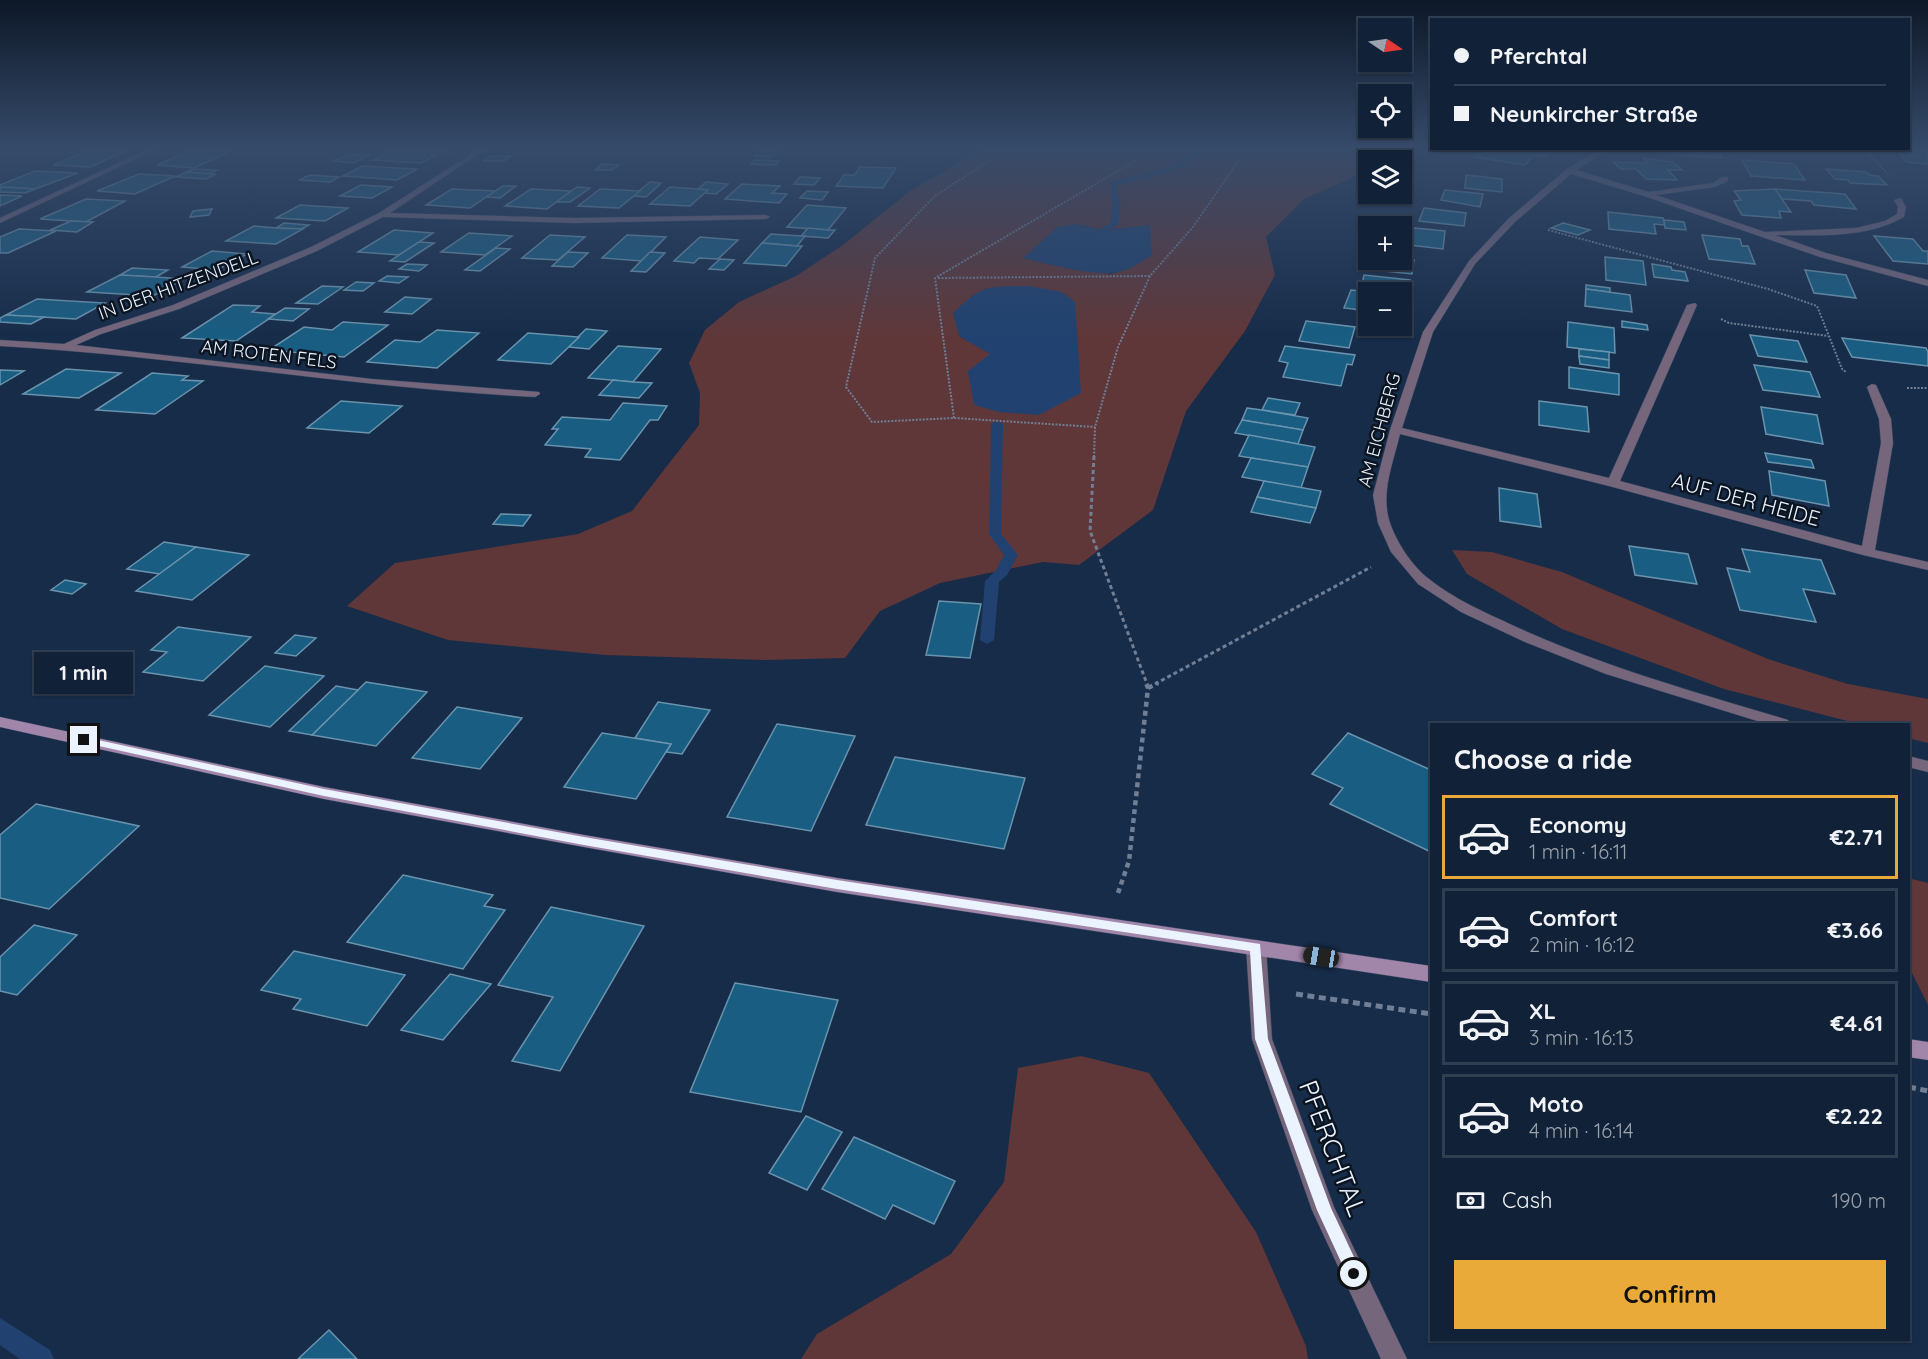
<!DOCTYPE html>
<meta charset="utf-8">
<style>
:root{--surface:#112137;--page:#1a293f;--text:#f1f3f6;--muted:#9ca3ad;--line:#303e52;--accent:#eaaa39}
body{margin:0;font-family:Quicksand,sans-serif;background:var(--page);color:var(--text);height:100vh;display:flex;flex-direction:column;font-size:22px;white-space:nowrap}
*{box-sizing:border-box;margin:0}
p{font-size:20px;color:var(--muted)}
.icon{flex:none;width:33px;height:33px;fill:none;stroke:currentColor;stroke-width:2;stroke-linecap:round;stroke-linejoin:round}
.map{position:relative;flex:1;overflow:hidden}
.side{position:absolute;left:1430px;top:723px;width:480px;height:618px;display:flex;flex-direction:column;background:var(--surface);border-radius:0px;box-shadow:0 2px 4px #0004,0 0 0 2px var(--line)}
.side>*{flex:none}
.hud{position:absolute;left:1430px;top:18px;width:480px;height:132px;border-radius:0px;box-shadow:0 2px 4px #0004,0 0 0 2px var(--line);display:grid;align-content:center;height:132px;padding:0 24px;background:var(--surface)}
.needle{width:39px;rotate:103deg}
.controls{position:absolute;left:1358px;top:18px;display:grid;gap:12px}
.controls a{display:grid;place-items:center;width:54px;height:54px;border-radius:0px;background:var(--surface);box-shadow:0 2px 4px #0004,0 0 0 2px var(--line);font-size:30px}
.end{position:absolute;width:27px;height:27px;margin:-14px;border:8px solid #ebf3ff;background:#111;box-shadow:0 0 0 3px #111}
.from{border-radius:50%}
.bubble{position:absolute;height:42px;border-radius:0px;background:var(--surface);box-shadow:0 2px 4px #0004,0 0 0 2px var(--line);font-size:20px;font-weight:800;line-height:42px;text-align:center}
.car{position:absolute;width:18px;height:36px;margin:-18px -9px;border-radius:8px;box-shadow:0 0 4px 2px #0007;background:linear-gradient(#222 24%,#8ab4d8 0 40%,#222 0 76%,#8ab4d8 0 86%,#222 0)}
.hud b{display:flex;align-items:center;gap:21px;height:57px;font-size:22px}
.hud b+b{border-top:2px solid var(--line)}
.hud i{width:15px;height:15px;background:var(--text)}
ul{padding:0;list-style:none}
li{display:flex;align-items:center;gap:18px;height:84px;margin:0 12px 9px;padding:0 12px;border:3px solid var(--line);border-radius:0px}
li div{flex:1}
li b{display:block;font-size:22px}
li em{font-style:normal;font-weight:800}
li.active{border-color:var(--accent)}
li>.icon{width:54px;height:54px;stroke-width:1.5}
h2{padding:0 24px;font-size:27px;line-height:72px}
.pay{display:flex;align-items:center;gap:15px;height:66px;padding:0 24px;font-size:22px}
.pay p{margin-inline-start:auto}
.cta{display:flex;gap:12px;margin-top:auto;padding:12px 24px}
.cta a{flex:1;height:69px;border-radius:0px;background:var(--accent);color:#111;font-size:24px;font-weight:800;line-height:69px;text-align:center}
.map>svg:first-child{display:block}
.green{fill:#5f3739;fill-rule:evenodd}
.water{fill:#214270}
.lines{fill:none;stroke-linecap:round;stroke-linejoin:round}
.stream{fill:#214270;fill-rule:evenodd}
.building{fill:#195d82;stroke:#6a93ad;stroke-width:1.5}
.minor-casing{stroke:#354862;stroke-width:1}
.secondary-casing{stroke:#354862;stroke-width:1}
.path-far3{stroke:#707f95;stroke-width:2;stroke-dasharray:2 1.5;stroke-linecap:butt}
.path-far2{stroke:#707f95;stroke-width:3;stroke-dasharray:4 3;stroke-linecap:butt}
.path-far1{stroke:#707f95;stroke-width:4.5;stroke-dasharray:5 4;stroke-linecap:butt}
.path{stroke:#707f95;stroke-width:5;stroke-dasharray:7 4.5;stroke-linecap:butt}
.minor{fill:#76667c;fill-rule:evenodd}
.secondary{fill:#a186aa;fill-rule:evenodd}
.route{fill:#ebf3ff}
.labels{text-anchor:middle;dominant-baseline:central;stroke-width:5;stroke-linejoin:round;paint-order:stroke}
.far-street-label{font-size:18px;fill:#ebf3ff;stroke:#0b1421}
.street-label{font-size:21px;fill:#ebf3ff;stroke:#0b1421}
.near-street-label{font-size:26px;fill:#ebf3ff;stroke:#0b1421}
</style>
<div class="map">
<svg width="1928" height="1359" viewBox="0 0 1928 1359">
<rect width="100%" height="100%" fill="#172c49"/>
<g class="green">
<path d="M986 147H1423L1389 160H1368V170L1304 199 1266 237 1275 275 1245 331 1186 411 1153 510 1079 565 1043 562 940 583 880 611 845 658 766 660 605 655 448 640 347 606 395 563 578 534 632 511 699 425 700 393 689 363 705 330 739 302 796 276 843 245 910 191ZM1076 224 1103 230 1150 226 1133 267 1111 274 1053 265 1024 258ZM971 296 1039 415 991 354 959 336Z"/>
<path d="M1452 550 1492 552 1562 572 1768 659 1848 684 1928 699V743L1908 738V724H1859L1724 689 1562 629 1467 574Z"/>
<path d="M1908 878 1928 883V1005L1908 965Z"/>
<path d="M1081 1056 1149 1073 1256 1232 1306 1346 1308 1359H801L817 1334 951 1254 1004 1182 1018 1068Z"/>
</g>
<g class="water">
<path d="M1076 224 1103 230 1150 225 1152 255C1140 263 1125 273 1110 273 1083 274 1049 264 1023 258L1057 227Z"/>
<path d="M1029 286 1062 292 1075 302 1081 393 1039 415 999 412 974 405 968 371 990 354 959 336 953 313C984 283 987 287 1029 286Z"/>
</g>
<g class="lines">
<g class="stream">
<path d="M1201 147H1208C1185 172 1148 178 1116 185L1121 205 1118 225 1089 239H1083V235L1110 224 1113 205 1109 182 1171 166Z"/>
<path d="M997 421 1003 424 1001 534 1018 555 1007 575 999 582 994 640 987 644 980 640 985 581 996 570 1004 555 989 534 991 424Z"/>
<path d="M0 1318 50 1350 54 1359H20L0 1345Z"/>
</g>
</g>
<g class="building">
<path d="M396 148 443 151 421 163 373 160Z"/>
<path d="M1482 148H1532L1551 151 1546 157 1534 155 1525 165 1473 157Z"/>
<path d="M1672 148H1716L1722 158 1675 155Z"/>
<path d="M90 150 126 151 90 167 53 165Z"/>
<path d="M193 150 229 152 194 168 157 165Z"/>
<path d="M760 150 778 151 772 157 754 156Z"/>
<path d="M1913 150 1928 151V164L1907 162 1900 154 1918 155Z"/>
<path d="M350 154 370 155 354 163 334 161Z"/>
<path d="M490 156H511L504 161H483Z"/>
<path d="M1643 158 1673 162 1682 170H1668L1677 180 1646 179 1636 169H1621L1613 162 1648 163Z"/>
<path d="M754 160 779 161 776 165 751 164Z"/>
<path d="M1742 160 1794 164 1805 180 1751 176Z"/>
<path d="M602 164 619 165 612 170H595Z"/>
<path d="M363 166 417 169 397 180 343 176Z"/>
<path d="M860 167 896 168 883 188 836 186 844 175H854Z"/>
<path d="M194 169 217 170 209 174 186 172Z"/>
<path d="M1826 169 1866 172 1869 175 1878 176 1887 185 1850 183 1848 180 1835 179Z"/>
<path d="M35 171 78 173 35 189 0 187V185Z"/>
<path d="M186 172 209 174H216L206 179 176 177Z"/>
<path d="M139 174 175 176 135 194 97 191Z"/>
<path d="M310 175 339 177 330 182 299 180Z"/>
<path d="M1466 175 1502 179V192L1465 188Z"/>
<path d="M800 177 820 178 814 185 794 184Z"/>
<path d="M650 182 661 183 646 197 633 196Z"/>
<path d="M706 182 728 184 716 194 704 193 708 190 698 189Z"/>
<path d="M742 184 780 186 772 193 787 194 779 203 725 199Z"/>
<path d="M361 185 392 187 372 198 340 196Z"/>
<path d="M503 186H516L500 198 486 197Z"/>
<path d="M3 187 35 189 25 193 0 192V188Z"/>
<path d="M577 187 590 188 570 202H556Z"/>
<path d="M670 187 698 189 708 190 690 206 650 204Z"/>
<path d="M452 189 495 191 470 208 426 205Z"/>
<path d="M531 189 571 191 547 209 505 206Z"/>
<path d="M600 189 640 191 619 208 578 206Z"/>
<path d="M1775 189 1845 194 1856 209 1814 205 1811 201 1782 199Z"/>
<path d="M1775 189 1791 212 1779 211 1781 218 1742 215 1734 201 1741 200 1734 191Z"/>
<path d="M1445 190 1483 194 1480 207 1441 200Z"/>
<path d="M807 191 828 192 822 200 800 198Z"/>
<path d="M0 195 22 196 0 206Z"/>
<path d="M86 199 125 201 86 222 40 219Z"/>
<path d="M300 205 348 208 325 221 276 218Z"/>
<path d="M807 205 846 208 828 230 787 227Z"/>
<path d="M1424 208 1466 213 1464 226 1419 221Z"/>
<path d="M212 209 209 215 190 217 193 211Z"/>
<path d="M1608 212 1663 218 1665 225 1654 224 1656 234 1609 229Z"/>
<path d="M1664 220 1684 222 1686 230 1665 228Z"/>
<path d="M71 221 93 222 77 232 50 230Z"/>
<path d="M284 223 309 225 301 229 276 228Z"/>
<path d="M1563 223 1590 230 1578 235 1551 228Z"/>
<path d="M254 226 276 228 303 229 276 244 226 241Z"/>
<path d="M1404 227 1445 231 1443 249 1401 244Z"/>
<path d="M808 228 828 230H835L828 238 801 236Z"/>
<path d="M19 229 56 231 8 253H0V237Z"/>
<path d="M394 230 433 233 399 255 358 252Z"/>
<path d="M469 233 512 236 485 255 441 252Z"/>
<path d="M771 234 801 236H805L797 246 762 243Z"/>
<path d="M550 235 585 237 558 260 522 258Z"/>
<path d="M627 235 666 237 642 261 602 258Z"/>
<path d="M1702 235 1740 239 1742 246H1748L1755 264 1709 259Z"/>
<path d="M1874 236 1913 239 1923 251H1928V264L1893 261Z"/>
<path d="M700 237 738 240 718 259 699 258 694 263 674 261Z"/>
<path d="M419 242 434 243 405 262 390 261Z"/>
<path d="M762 243 797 246H802L786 266 744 263Z"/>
<path d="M496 248 510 249 480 271 465 270Z"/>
<path d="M212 251 247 254 217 270 182 267Z"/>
<path d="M568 252 588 253 573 267 552 266Z"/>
<path d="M650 252 665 253 646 272 631 271Z"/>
<path d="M1605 257 1643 261 1646 285 1606 280Z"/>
<path d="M720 259 734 260 724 270 709 269Z"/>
<path d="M1401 259 1414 260 1412 274 1375 270 1377 260Z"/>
<path d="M407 264 427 265 419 271 399 269Z"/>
<path d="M1652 264 1671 267 1672 270 1685 272 1688 281 1654 277Z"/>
<path d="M132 268 168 270 156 277 120 275Z"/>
<path d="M1805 270 1846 275 1856 298 1814 293Z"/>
<path d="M120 275 156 277 184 279 153 296 87 292Z"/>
<path d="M1364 275 1410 280V289L1362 284Z"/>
<path d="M387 276 408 277 399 283 379 281Z"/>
<path d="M356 282 374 283 363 291 344 290Z"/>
<path d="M1586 285 1610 288V292L1586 289Z"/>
<path d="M322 286 343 287 318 304 296 303Z"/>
<path d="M1586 289 1630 295 1632 312 1585 306Z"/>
<path d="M1351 290 1368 292V311L1344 308Z"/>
<path d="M405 297 431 299 412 314 385 312Z"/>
<path d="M37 299 105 303 76 319 6 315Z"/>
<path d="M233 305 260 306 252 312 276 314 236 341 182 338Z"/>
<path d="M285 308 309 309 293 321 268 319Z"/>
<path d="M6 315 44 317 31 324 0 322V318Z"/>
<path d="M1306 321 1355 327 1349 348 1299 341Z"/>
<path d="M1622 321 1647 325 1648 330 1622 327Z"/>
<path d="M343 322 388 325 344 357 269 350 304 327 332 330Z"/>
<path d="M1568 322 1614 328 1615 353 1567 347Z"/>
<path d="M586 329 607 331 589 349 568 347Z"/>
<path d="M437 330 479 333 437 368 367 362 395 340 420 342Z"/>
<path d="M528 333 579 337 551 364 498 360Z"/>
<path d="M1750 335 1798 341 1807 362 1758 356Z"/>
<path d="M1842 338 1926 348 1928 352V366L1852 357Z"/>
<path d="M618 346 661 349 633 382 588 378Z"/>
<path d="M1285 346 1355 355 1352 365 1347 364 1341 386 1283 377 1288 363 1279 361Z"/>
<path d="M1579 349 1609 352V360L1579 356Z"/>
<path d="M1579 356 1609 360V368L1580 364Z"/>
<path d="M1754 365 1810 372 1820 397 1763 390Z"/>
<path d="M1569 367 1619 374V395L1569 388Z"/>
<path d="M66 369 121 373 79 398 23 394Z"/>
<path d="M0 370 24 371 0 385Z"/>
<path d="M152 373 188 376 182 380 203 381 155 414 96 410Z"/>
<path d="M613 380 633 382 652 383 639 398 599 395Z"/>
<path d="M1268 398 1300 403 1295 415 1262 410Z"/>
<path d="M341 401 402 406 369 433 307 428Z"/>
<path d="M1539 401 1587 407 1589 432 1539 425Z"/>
<path d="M623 403 667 406 658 420H650L620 460 585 457 591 449 545 445 558 429H552L562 417 610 420Z"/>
<path d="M1761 407 1817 415 1823 444 1766 434Z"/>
<path d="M1247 408 1262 410 1308 418 1303 430 1242 420Z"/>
<path d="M1242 420 1303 430 1298 444 1235 433Z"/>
<path d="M1249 435 1298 444 1315 447 1308 467 1239 456Z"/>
<path d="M1765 453 1811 460 1814 468 1768 462Z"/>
<path d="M1251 458 1308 467 1301 488 1242 477Z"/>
<path d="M1769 471 1825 481 1829 506 1772 495Z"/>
<path d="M1264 481 1321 491 1316 508 1257 497Z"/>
<path d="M1499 488 1537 494 1541 527 1500 521Z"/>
<path d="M1257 497 1316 508 1310 523 1251 512Z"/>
<path d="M501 514 531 515 523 526 493 524Z"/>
<path d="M164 542 196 547 160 574 127 569Z"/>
<path d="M1629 546 1688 554 1697 584 1635 575Z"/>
<path d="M196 547 249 555 192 600 136 591Z"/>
<path d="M1742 549 1821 560 1835 594 1803 589 1816 622 1740 610 1727 568 1750 572Z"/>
<path d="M65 580 86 584 72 594 51 590Z"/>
<path d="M939 601 981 604 970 658 926 655Z"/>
<path d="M178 627 251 637 203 681 143 672 167 652 151 650Z"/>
<path d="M295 635 316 638 296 656 275 653Z"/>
<path d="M265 666 324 676 270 727 209 715Z"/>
<path d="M366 682 427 692 376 746 312 735Z"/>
<path d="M336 686 358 690 312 735 289 731Z"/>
<path d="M658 702 710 710 682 754 666 752 671 744 635 738Z"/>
<path d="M457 707 522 718 480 769 412 758Z"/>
<path d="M777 724 855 736 811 831 727 817Z"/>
<path d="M602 733 671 744 636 799 564 787Z"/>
<path d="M1348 733 1431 770V852L1330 804 1343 788 1312 774Z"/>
<path d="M895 757 1025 778 1004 849 866 825Z"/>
<path d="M36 804 139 826 49 909 0 898V835Z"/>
<path d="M403 875 493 895 484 906 505 910 463 969 347 942Z"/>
<path d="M551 907 644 926 560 1071 512 1061 553 997 498 985Z"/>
<path d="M34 925 77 935 17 995 0 991V957Z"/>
<path d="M294 951 405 975 367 1026 293 1009 301 999 261 990Z"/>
<path d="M450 974 491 984 443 1040 401 1030Z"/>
<path d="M735 983 838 1000 801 1112 690 1092Z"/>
<path d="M806 1116 842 1132 807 1190 769 1173Z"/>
<path d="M854 1137 955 1181 934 1224 893 1205 885 1219 822 1189Z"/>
<path d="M329 1330 357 1359H298Z"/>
</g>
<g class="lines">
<g class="minor-casing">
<g id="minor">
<path d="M153 147H161L0 223V218Z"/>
<path d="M482 147H489L390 213 574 218 766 215 770 217 766 219 574 223 383 217 317 251 179 309 101 334 76 345 372 379 539 392 540 394 535 397C356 388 179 356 0 346V340L64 344 95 330 173 305 311 247 379 213Z"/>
<path d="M1602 148H1611L1576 170 1649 192 1713 183 1722 177H1728V181L1715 187 1656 195 1765 232 1856 228 1885 221 1897 214 1898 207 1894 200 1901 198 1906 207 1904 217C1865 239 1818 235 1775 235L1826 253 1928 280V286L1820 257 1644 196 1571 174 1515 222 1475 264 1433 332 1402 428 1609 478 1687 305 1695 303 1697 305 1620 481 1862 546 1881 443 1879 419 1867 387 1872 384 1876 385 1891 419 1893 443 1875 550 1928 562V570L1863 555 1609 486 1400 434C1393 464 1380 493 1390 523 1397 543 1412 566 1429 579 1454 599 1484 612 1512 625 1601 666 1695 692 1788 720L1790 724H1767L1606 674 1525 642 1461 612 1418 584 1391 552 1378 523 1373 495 1390 430 1423 332 1469 261 1509 218 1567 169Z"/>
<path d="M1908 756 1928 761V772L1908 767Z"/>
<path d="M1256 940 1263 942 1266 947 1272 1039 1334 1207 1407 1359H1381L1312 1210 1252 1039 1246 947 1249 942Z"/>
</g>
</g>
<g class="secondary-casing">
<g id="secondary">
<path d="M0 717 324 787 584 835 837 878 1431 966V982L837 892 584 847 324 799 0 727Z"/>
<path d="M1908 1039 1928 1042V1060L1908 1057Z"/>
</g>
</g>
<g class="path-far3">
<path d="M1010 147 935 196 875 258 846 387 872 422 954 418 1095 427"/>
<path d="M1863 148 1888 174"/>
<path d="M1548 230 1768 289 1817 306 1842 369 1846 372"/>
<path d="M938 278 1150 276"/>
<path d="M1721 319 1729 323 1828 336"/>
<path d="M1907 388H1928"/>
<path d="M954 418 935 278 1159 147"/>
<path d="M1094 457 1095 427 1118 347 1150 276 1193 227 1241 157 1261 147"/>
</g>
<g class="path-far2">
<path d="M1094 456 1090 531 1147 684"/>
<path d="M1155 684 1371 567"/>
</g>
<g class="path-far1">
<path d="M1148 688 1158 683"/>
<path d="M1118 893 1129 861 1148 688 1146 683"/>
</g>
<g class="path">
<path d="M1296 994 1431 1014"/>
<path d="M1909 1087 1928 1091"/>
</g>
<use href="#minor" class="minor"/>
<use href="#secondary" class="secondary"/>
</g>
<linearGradient id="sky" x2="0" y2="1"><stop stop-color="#0d1828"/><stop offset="0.44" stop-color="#364b6a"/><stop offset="1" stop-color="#364b6a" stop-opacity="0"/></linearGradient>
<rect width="1928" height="337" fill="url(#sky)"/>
<path class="route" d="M84 737 324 789 584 837 837 880 1260 944 1268 1039 1331 1208 1362 1274 1360 1279 1354 1281 1349 1279 1317 1210 1255 1039 1250 951 837 889 584 845 324 796 81 742 79 740Z"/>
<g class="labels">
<g class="far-street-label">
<text transform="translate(178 285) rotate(-20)">IN DER HITZENDELL</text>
<text transform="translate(269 354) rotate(7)">AM ROTEN FELS</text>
<text transform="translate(1379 430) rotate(-75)">AM EICHBERG</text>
</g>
<g class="street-label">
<text transform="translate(1746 499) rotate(15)">AUF DER HEIDE</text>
</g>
<g class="near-street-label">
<text transform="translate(1333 1148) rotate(69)">PFERCHTAL</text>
</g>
</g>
</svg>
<div class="controls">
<a><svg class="needle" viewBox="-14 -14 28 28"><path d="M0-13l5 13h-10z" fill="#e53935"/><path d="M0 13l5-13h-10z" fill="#9ca3ad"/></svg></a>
<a><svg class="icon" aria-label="locate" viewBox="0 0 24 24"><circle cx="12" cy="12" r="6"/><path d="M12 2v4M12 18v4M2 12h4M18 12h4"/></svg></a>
<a><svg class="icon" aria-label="layers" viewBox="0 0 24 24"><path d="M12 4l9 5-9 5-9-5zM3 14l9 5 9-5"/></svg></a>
<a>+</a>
<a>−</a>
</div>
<i class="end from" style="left:1354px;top:1274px"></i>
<i class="end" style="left:84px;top:740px"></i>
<div class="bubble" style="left:34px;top:652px;width:99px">1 min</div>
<i class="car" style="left:1321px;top:957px;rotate:279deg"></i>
<div class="hud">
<b><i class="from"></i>Pferchtal</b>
<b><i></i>Neunkircher Straße</b>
</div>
<section class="side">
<h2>Choose a ride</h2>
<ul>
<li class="active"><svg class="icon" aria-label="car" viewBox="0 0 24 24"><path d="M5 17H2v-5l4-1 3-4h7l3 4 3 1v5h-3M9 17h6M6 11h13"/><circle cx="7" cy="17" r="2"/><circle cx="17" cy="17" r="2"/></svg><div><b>Economy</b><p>1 min · 16:11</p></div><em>€2.71</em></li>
<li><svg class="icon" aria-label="car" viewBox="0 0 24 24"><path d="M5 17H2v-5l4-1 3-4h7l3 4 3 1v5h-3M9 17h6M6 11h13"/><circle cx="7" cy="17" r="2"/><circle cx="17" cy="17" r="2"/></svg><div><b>Comfort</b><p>2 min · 16:12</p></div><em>€3.66</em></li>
<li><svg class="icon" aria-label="car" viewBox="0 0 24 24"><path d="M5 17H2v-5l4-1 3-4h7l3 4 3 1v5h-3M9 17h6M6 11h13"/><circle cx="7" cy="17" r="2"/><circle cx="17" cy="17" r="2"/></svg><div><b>XL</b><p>3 min · 16:13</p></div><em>€4.61</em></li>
<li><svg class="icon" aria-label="car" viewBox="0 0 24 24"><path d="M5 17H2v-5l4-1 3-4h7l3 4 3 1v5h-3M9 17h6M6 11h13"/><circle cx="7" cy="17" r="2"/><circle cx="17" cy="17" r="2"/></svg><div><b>Moto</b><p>4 min · 16:14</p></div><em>€2.22</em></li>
</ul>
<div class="pay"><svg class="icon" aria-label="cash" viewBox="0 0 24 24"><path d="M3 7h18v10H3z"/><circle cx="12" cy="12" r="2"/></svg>Cash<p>190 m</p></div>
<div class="cta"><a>Confirm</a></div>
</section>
</div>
